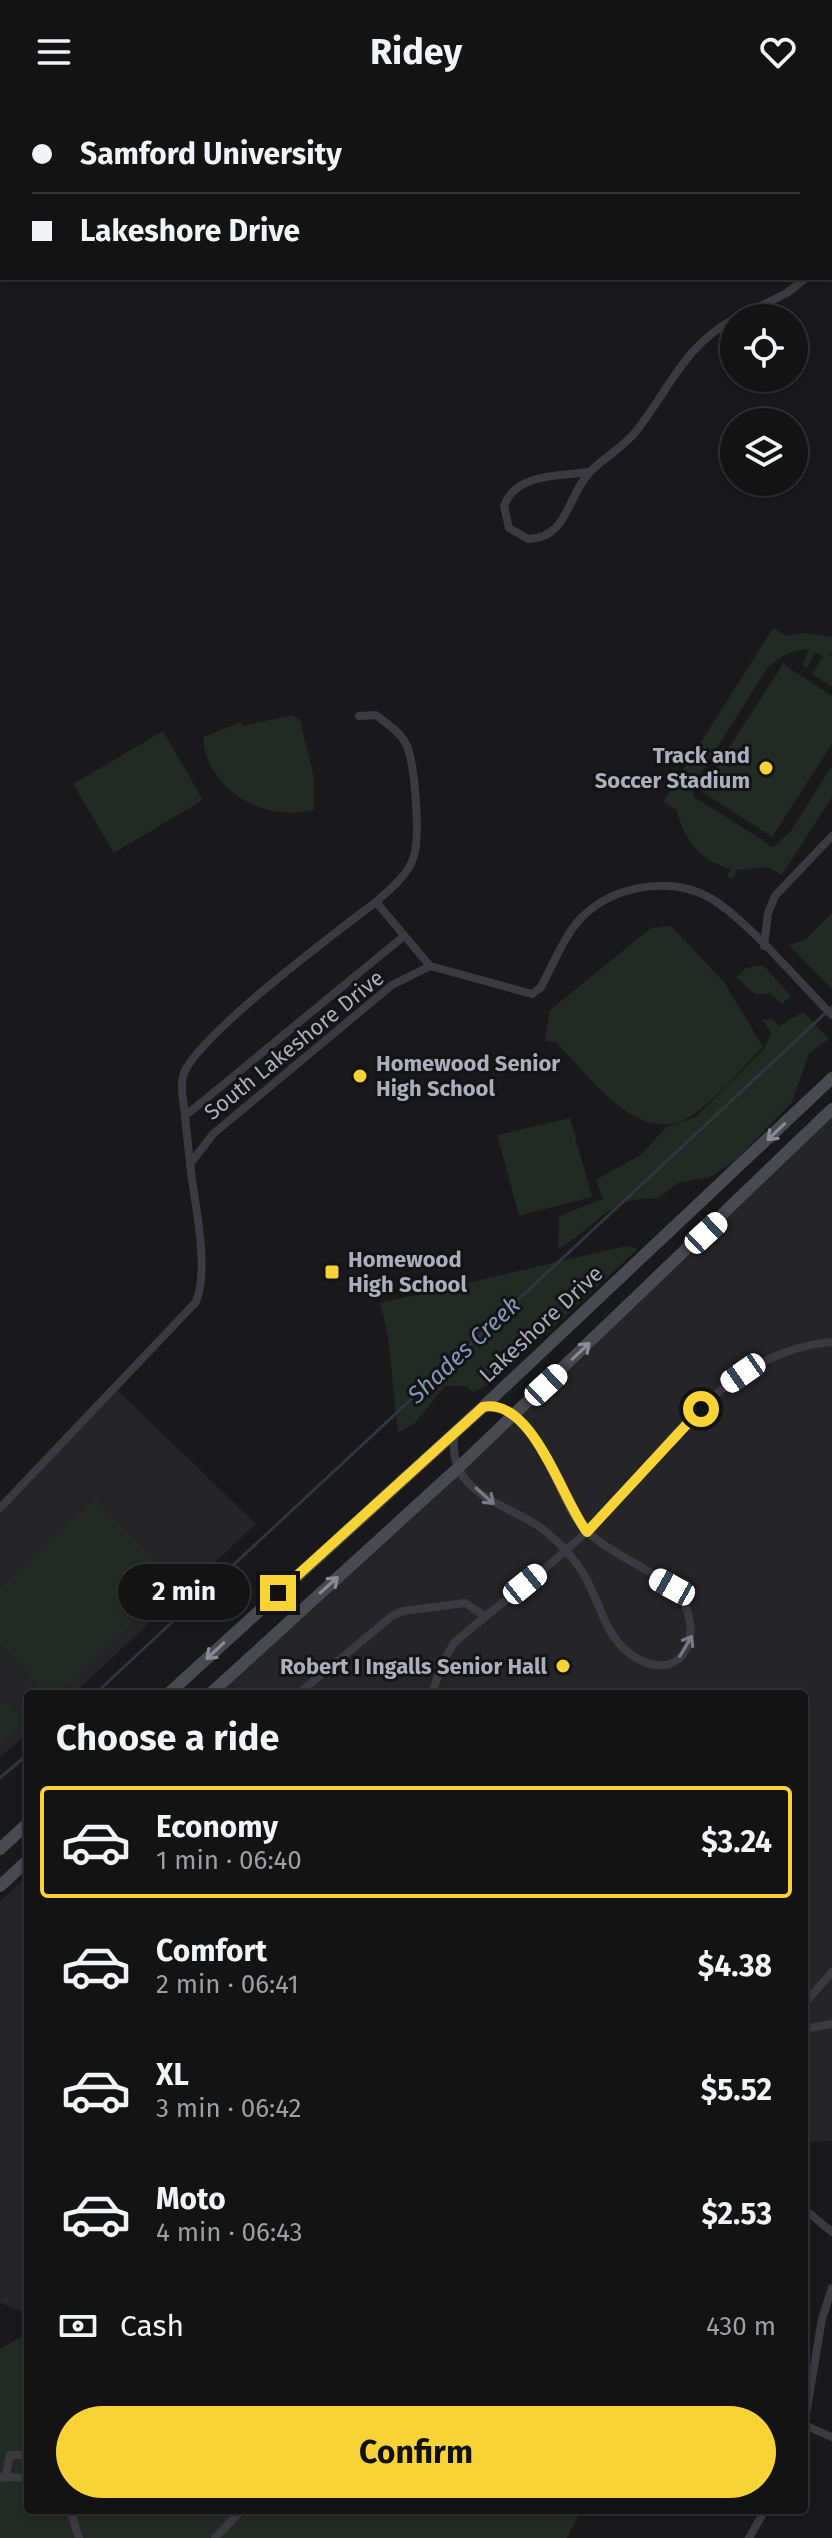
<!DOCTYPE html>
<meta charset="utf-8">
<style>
:root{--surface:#131314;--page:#202022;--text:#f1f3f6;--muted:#9d9ea0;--line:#323234;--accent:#f7d335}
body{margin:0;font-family:"Fira Sans",sans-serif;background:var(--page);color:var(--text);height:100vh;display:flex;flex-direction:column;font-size:30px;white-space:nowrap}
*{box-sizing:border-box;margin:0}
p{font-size:26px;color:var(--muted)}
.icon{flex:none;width:44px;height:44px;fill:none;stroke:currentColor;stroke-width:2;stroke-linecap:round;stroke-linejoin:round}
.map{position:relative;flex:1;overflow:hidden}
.details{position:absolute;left:24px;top:1586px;width:784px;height:824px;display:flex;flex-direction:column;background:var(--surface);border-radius:8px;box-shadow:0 2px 6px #0004,0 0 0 2px var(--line)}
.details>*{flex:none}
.guide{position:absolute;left:0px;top:0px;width:832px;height:176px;box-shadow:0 2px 6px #0004,0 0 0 2px var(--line);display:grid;align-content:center;height:176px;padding:0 32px;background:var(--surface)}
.tools{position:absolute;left:720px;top:200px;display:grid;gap:16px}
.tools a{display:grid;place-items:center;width:88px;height:88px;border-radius:50%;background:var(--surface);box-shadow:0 2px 6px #0004,0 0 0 2px var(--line);font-size:40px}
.end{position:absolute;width:36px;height:36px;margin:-18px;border:10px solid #f7d335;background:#111;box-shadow:0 0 0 4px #111}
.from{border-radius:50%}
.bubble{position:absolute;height:56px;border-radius:28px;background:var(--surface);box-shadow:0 2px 6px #0004,0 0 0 2px var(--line);font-size:26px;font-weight:700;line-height:56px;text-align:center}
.car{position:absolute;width:24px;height:48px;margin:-24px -12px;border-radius:10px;box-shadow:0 0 6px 2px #0007;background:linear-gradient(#fff 24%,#345 0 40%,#fff 0 76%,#345 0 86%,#fff 0)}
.guide b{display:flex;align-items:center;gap:28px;height:76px;font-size:30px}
.guide b+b{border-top:2px solid var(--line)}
.guide i{width:20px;height:20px;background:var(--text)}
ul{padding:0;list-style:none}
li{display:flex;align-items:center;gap:24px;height:112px;margin:0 16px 12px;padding:0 16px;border:4px solid transparent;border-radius:8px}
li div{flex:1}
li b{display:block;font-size:30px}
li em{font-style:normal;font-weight:700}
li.active{border-color:var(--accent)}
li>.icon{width:72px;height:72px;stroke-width:1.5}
h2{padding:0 32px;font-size:36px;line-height:96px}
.pay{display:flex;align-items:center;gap:20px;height:88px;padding:0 32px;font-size:30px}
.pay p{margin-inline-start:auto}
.action{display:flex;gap:16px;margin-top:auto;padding:16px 32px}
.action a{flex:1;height:92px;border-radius:48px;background:var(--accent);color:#111;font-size:32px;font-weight:700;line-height:92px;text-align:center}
header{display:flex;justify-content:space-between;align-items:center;height:104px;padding:0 32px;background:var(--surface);font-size:36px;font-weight:700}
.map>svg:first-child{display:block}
.built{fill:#252528}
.green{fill:#212a23}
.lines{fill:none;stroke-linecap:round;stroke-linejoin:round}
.stream{stroke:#2e3640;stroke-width:3}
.minor{stroke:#3a3a40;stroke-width:8}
.secondary{stroke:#484951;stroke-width:12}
.oneway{stroke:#888b96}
.oneway2{stroke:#787a84}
.route{stroke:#f7d335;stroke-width:10}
.poi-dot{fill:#f7d335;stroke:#141416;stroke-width:3}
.labels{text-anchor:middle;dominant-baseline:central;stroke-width:6;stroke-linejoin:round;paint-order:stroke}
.poi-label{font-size:22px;font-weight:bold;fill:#abaebb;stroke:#141416;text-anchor:end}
.street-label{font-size:22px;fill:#abaebb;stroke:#141416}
.water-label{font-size:24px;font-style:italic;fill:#8296b7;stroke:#141416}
</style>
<header><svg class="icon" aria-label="menu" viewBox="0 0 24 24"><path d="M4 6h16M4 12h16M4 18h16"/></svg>Ridey<svg class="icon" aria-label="heart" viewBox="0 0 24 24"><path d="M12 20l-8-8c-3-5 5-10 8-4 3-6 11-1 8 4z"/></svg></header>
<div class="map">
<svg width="832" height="2434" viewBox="0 0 832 2434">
<rect width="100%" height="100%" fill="#19191b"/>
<g class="built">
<path d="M832 1003V2037L804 2038V1590H218Z"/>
<path d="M115 1284 256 1420 73 1590H28V1629L0 1653V1401Z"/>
<path d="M28 1771V2209H26L0 2199V1798Z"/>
</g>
<g class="green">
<path d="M773 524 786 532 804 529 832 533V550L828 549 832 552V583L812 570 822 554 826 555 815 548 807 564 802 562 809 546C792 544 781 553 768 563L698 674 693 692 773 743 790 728 832 662V693L782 771 768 763 737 766 733 775 727 773 731 765C702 758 682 735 677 706L663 698Z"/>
<path d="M783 560 832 592V640L772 733 701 687Z"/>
<path d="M292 611 300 616 314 673V706C265 719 207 687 203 633L241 618 243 622Z"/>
<path d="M163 627 203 696 114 749 73 680Z"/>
<path d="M832 809V885L789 841 805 836Z"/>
<path d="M671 822 724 878 763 943C740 966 718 994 691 1012 640 1046 587 969 556 938L545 937 550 906 651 824Z"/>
<path d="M763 861 791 892 782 900 770 889 756 891 736 873 746 864Z"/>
<path d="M803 908 829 935 809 949 792 998 735 1057 710 1073 678 1079 657 1095C612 1090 594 1125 558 1145L559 1112 603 1095 596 1076 642 1050 666 1023 696 1013 764 945 771 929 763 916 772 915 779 922Z"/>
<path d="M570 1014 592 1093 519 1112 497 1031Z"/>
<path d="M626 1142 638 1145 495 1277 473 1289 467 1282H445L415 1319 398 1329 388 1232 380 1199Z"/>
<path d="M96 1395 175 1479 56 1590H48L0 1539V1485Z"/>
<path d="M5 1598 23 1619 0 1638V1602Z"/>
<path d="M28 2229V2406H581L567 2434H0V2245Z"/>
</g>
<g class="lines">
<g class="stream">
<path d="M95 1590 832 903"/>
<path d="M0 1674 28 1650"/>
</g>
<g class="minor">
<path d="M659 2 662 0"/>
<path d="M830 153 832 150"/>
<path d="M736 214 787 189 806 174"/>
<path d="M589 368C559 372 516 369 504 402L509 424 528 435C569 434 567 390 591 367 606 352 624 343 637 326 670 284 685 241 734 215"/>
<path d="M359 612 376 611C387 620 401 628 407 642 415 662 421 735 413 755 407 772 389 786 376 798"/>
<path d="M764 842 768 809 775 792 832 732"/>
<path d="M185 1012C184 998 179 982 184 969 200 930 336 828 376 798L430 862"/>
<path d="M190 1059 185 1012 404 832"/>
<path d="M455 1328C443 1395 518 1400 551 1432 562 1442 575 1456 583 1469 601 1498 605 1538 638 1555 684 1580 707 1527 677 1488 645 1458 598 1449 573 1410 554 1380 531 1293 484 1303"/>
<path d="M0 1404 196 1198C210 1163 194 1098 190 1060L213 1030 392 881 430 862 532 890 541 883C553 861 564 832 581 814 614 781 672 771 712 795 749 818 800 879 832 911"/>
<path d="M298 1590 392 1512 403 1507 465 1499 485 1512"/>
<path d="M432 1590 441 1562 454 1539C497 1501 545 1468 586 1428 659 1358 721 1246 832 1238"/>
<path d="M804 1900 832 1868"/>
<path d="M804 1925 832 1920"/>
<path d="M804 2105 832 2128"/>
<path d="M804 2321 832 2333"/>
<path d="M804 2322 822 2215 832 2184"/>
<path d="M1 2373 28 2374"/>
<path d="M5 2374 10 2351H28"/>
<path d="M70 2406 79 2434"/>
<path d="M215 2434 242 2406"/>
<path d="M749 2434 765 2406"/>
</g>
<g class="secondary">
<path d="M168 1590 483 1303 832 974"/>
<path d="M210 1590 459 1363 832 1005"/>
<path d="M0 1745 28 1719"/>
<path d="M0 1782 28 1756"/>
</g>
</g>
<defs><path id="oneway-shaft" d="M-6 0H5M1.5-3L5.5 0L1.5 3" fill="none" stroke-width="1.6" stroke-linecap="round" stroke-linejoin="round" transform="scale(2)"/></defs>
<g class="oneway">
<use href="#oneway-shaft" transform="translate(776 1028) rotate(136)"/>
<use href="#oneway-shaft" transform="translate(581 1247) rotate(-43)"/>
<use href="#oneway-shaft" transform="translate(329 1481) rotate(-42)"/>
<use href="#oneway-shaft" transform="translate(215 1547) rotate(137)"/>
</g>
<g class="oneway2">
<use href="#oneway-shaft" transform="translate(485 1392) rotate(42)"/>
<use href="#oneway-shaft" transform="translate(686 1542) rotate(-59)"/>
</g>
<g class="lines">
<path class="route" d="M278 1489 483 1303C533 1293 562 1396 587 1428L701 1305"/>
</g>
<g class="poi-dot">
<circle cx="766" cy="664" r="8"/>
<circle cx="360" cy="972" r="8"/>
<rect x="324" y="1160" width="16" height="16" rx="4"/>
<circle cx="563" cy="1562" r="8"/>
</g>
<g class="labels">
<g class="poi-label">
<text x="750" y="651">Track and<tspan x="750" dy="25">Soccer Stadium</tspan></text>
<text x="376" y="959" text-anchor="start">Homewood Senior<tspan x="376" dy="25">High School</tspan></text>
<text x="348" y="1155" text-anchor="start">Homewood<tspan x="348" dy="25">High School</tspan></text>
<text x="547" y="1562">Robert I Ingalls Senior Hall</text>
</g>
<g class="street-label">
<text transform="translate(294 941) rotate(-39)">South Lakeshore Drive</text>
<text transform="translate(541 1220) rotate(-43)">Lakeshore Drive</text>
</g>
<g class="water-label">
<text transform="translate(464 1246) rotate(-43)">Shades Creek</text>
</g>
</g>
</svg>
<div class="tools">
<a><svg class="icon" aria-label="locate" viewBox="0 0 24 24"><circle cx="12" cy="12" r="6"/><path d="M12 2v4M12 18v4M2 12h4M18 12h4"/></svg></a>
<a><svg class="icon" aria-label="layers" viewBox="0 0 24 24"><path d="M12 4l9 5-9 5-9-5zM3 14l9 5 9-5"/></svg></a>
</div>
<i class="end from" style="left:701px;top:1305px"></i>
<i class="end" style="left:278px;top:1489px"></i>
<div class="bubble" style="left:118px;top:1460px;width:132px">2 min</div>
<i class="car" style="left:706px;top:1129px;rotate:47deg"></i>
<i class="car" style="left:743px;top:1269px;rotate:235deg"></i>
<i class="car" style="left:546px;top:1281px;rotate:47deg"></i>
<i class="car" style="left:525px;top:1480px;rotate:51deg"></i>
<i class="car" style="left:672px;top:1483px;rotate:299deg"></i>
<div class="guide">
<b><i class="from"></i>Samford University</b>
<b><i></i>Lakeshore Drive</b>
</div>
<section class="details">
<h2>Choose a ride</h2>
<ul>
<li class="active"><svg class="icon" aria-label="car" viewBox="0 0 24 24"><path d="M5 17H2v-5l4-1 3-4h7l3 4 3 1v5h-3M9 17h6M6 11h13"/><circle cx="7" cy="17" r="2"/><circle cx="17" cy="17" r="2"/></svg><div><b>Economy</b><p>1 min · 06:40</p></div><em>$3.24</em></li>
<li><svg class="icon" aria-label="car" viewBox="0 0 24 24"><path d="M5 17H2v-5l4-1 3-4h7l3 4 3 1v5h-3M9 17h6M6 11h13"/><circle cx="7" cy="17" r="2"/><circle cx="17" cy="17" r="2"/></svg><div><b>Comfort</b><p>2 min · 06:41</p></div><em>$4.38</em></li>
<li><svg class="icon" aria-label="car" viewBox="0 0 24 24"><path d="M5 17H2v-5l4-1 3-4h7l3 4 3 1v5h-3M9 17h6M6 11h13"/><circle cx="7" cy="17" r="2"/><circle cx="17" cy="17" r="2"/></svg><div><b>XL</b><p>3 min · 06:42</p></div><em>$5.52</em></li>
<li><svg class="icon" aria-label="car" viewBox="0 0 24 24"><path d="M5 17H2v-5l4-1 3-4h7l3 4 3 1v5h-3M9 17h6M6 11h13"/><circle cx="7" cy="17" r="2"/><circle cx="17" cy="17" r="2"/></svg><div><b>Moto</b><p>4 min · 06:43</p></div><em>$2.53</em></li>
</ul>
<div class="pay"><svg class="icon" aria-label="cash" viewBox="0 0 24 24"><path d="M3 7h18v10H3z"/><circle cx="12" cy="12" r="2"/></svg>Cash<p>430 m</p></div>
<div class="action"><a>Confirm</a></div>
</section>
</div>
